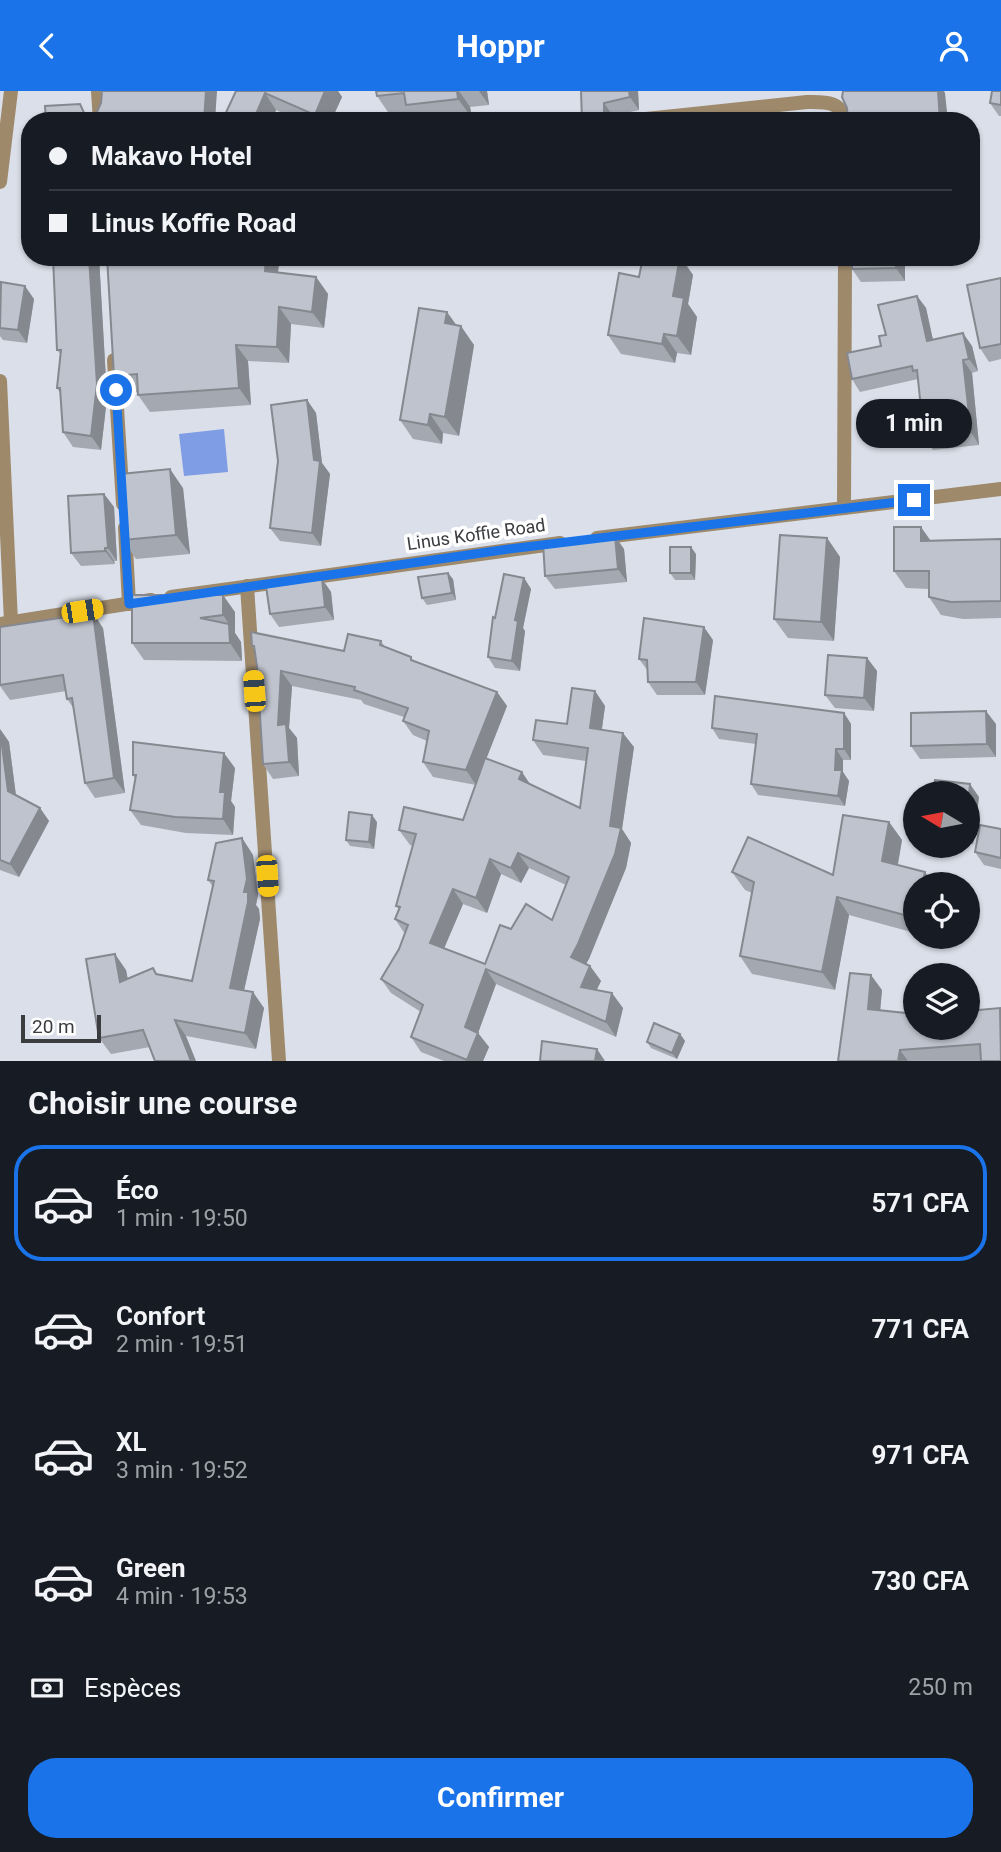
<!DOCTYPE html>
<html lang="fr">
<meta charset="utf-8">
<style>
:root{--surface:#171b24;--page:#20242c;--text:#f1f3f6;--muted:#9ea1a6;--line:#363941;--accent:#1a73e8}
body{margin:0;font-family:Roboto,sans-serif;background:var(--page);color:var(--text);height:100vh;display:flex;flex-direction:column;font-size:26px;white-space:nowrap}
*{box-sizing:border-box;margin:0}
p{font-size:23px;color:var(--muted)}
.icon{flex:none;width:38px;height:38px;fill:none;stroke:currentColor;stroke-width:2;stroke-linecap:round;stroke-linejoin:round}
.map{position:relative;height:970px;overflow:hidden}
.drawer{display:flex;flex-direction:column;background:var(--surface);flex:1}
.drawer>*{flex:none}
.top-card{position:absolute;left:21px;top:21px;width:959px;height:154px;border-radius:28px;box-shadow:0 2px 5px #0004;display:grid;align-content:center;height:154px;padding:0 28px;background:var(--surface)}
.needle{width:46px;rotate:280deg}
.tools{position:absolute;left:903px;top:690px;display:grid;gap:14px}
.tools a{display:grid;place-items:center;width:77px;height:77px;border-radius:50%;background:var(--surface);box-shadow:0 2px 5px #0004;font-size:35px}
.scale{position:absolute;left:21px;bottom:18px;width:80px;box-sizing:border-box;padding-left:7px;border:4px solid #3a3c40;border-top:0;font-size:19px;line-height:24px;white-space:nowrap;color:#3a3c40;-webkit-text-stroke:5px #fff;paint-order:stroke}
.end{position:absolute;width:32px;height:32px;margin:-16px;border:9px solid #1a73e8;background:#fff;box-shadow:0 0 0 4px #fff}
.from{border-radius:50%}
.bubble{position:absolute;height:49px;border-radius:24px;background:var(--surface);box-shadow:0 2px 5px #0004;font-size:23px;font-weight:700;line-height:49px;text-align:center}
.car{position:absolute;width:21px;height:42px;margin:-21px -10px;border-radius:9px;box-shadow:0 0 5px 2px #0007;background:linear-gradient(#f5c518 24%,#345 0 40%,#f5c518 0 76%,#345 0 86%,#f5c518 0)}
.top-card b{display:flex;align-items:center;gap:24px;height:66px;font-size:26px}
.top-card b+b{border-top:2px solid var(--line)}
.top-card i{width:18px;height:18px;background:var(--text)}
ul{padding:0;list-style:none}
li{display:flex;align-items:center;gap:21px;height:116px;margin:0 14px 10px;padding:0 14px;border:4px solid transparent;border-radius:28px}
li div{flex:1}
li b{display:block;font-size:26px}
li em{font-style:normal;font-weight:700}
li.selected{border-color:var(--accent)}
li>.icon{width:63px;height:63px;stroke-width:1.5}
h2{padding:0 28px;font-size:32px;line-height:84px}
.pay{display:flex;align-items:center;gap:18px;height:77px;padding:0 28px;font-size:26px}
.pay p{margin-inline-start:auto}
.action{display:flex;gap:14px;margin-top:auto;padding:14px 28px}
.action a{flex:1;height:80px;border-radius:28px;background:var(--accent);color:#fff;font-size:28px;font-weight:700;line-height:80px;text-align:center}
header{display:flex;justify-content:space-between;align-items:center;height:91px;padding:0 28px;background:var(--accent);color:#fff;font-size:32px;font-weight:700}
.map>svg:first-child{display:block}
.water{fill:#7f9de4}
.lines{fill:none;stroke-linecap:round;stroke-linejoin:round}
.street{stroke:#9e896b;stroke-width:14}
.wall{fill:#a4a8b0;fill-rule:evenodd}
.shaded-wall{fill:#868890}
.building{fill:#bfc3cd;stroke:#868890;stroke-width:2;fill-rule:evenodd}
.route{stroke:#1a73e8;stroke-width:9}
.labels{text-anchor:middle;dominant-baseline:central;stroke-width:7;stroke-linejoin:round;paint-order:stroke}
.street-label{font-size:18px;fill:#3a3c40;stroke:#fff}
</style>
<header><svg class="icon" aria-label="back" viewBox="0 0 24 24"><path d="M15 5l-7 7 7 7"/></svg>Hoppr<svg class="icon" aria-label="person" viewBox="0 0 24 24"><circle cx="12" cy="8" r="4"/><path d="M4 21q1-7 8-7t8 7"/></svg></header>
<div class="map">
<svg width="1001" height="970" viewBox="0 0 1001 970">
<rect width="100%" height="100%" fill="#dadfe9"/>
<path class="water" d="M224 338 228 381 184 385 179 343Z"/>
<g class="lines">
<g class="street">
<path d="M98 0 100 30"/>
<path d="M627 30 807 11C823 11 842 9 844 30"/>
<path d="M0 91 11 0"/>
<path d="M114 269 123 413"/>
<path d="M0 290 11 531"/>
<path d="M844 417 845 166"/>
<path d="M125 437 129 513"/>
<path d="M597 447 1001 398"/>
<path d="M247 495 279 970"/>
<path d="M171 506 560 452"/>
<path d="M0 533 151 509"/>
</g>
</g>
<g class="wall">
<path d="M236 0H338L342 6 331 30H300L276 19 272 30H222Z"/>
<path d="M376 0H487L489 14 470 16 472 27 449 30H417L412 22 390 24 377 5Z"/>
<path d="M581 0H638L639 19 613 25V30Z"/>
<path d="M1001 0V25H999L990 12Z"/>
<path d="M99 166 107 307 101 359 73 356 63 341 60 302 57 297 61 264 57 259Z"/>
<path d="M643 166H681L693 184 688 213 697 226 691 264 677 262 675 272 621 263 608 244 639 186Z"/>
<path d="M896 166H904L905 168V190L861 191 852 178Z"/>
<path d="M278 182 316 186 328 203 324 237 291 233 289 272 248 270 251 314 150 321 138 304V301L126 302 114 285Z"/>
<path d="M1001 187V268L989 271 980 257Z"/>
<path d="M0 194 34 208 27 252 3 249 0 245Z"/>
<path d="M917 205 926 217 933 249 972 255 978 280 972 282 979 354 933 359 924 346 918 288 860 301 852 288 881 255 886 244Z"/>
<path d="M457 234 474 254 459 345 443 342 442 353 413 348 400 329Z"/>
<path d="M307 309 316 322 322 372 330 383 321 455 280 450 270 437Z"/>
<path d="M183 397 190 463 136 468 123 449Z"/>
<path d="M104 403 114 416 117 470H114L115 473 81 475 71 462Z"/>
<path d="M827 447 840 466 834 550 788 547 774 528Z"/>
<path d="M1001 448V527L963 528 941 524 929 506V498L906 497 894 480 931 449Z"/>
<path d="M624 458 627 491 555 498 545 485Z"/>
<path d="M696 463 695 489H675L670 482Z"/>
<path d="M524 487 531 498 523 537 525 540 520 580 495 577 488 566 495 527Z"/>
<path d="M322 488 331 501 334 529 279 536 270 523Z"/>
<path d="M453 488 456 509 427 514 422 507Z"/>
<path d="M132 504 235 521V542L241 551 242 570 144 569 132 552Z"/>
<path d="M0 536 103 537 125 702 95 707 85 692 74 618 67 608 66 600 10 609 0 595Z"/>
<path d="M713 549 705 604H657L648 591V580L639 568Z"/>
<path d="M381 550 385 556 414 570 497 601 507 615 486 668 531 694 580 717 586 670 543 664 533 649 567 633 595 600 605 615 602 638 634 656 622 738 631 752 626 777 586 873 590 875 601 890 596 899 623 917 616 946 496 893 478 942 489 956 483 970H444L421 961 411 946 421 921 391 902 381 888 399 858 405 843 395 828 399 818 396 815 413 755 410 754 399 739 463 729 476 694 433 686 423 671 427 650 413 644 403 630 404 626 364 613 361 609 292 595 289 637 297 647 299 685 273 688 263 673 257 575 255 560 252 555 344 560ZM529 777 566 794 552 829 511 838 485 873 444 857 463 813 487 822 501 783 521 792Z"/>
<path d="M867 567 877 580 874 620 835 617 825 604Z"/>
<path d="M844 622 851 633V669H843V681L849 690 845 715 758 704 751 693 756 653 719 648 712 637Z"/>
<path d="M996 633V666L920 668 911 655Z"/>
<path d="M0 638 9 651 16 704 40 717 49 730 19 786 0 779Z"/>
<path d="M235 677 231 710 235 716 233 744 186 742 141 734 130 719 135 688 133 684Z"/>
<path d="M968 702 979 706 973 753H968Z"/>
<path d="M377 731 374 758 350 755 346 749Z"/>
<path d="M889 731 902 749 898 774 925 781 933 793H915V842L849 824 835 899 752 883 740 865 752 802 745 799 732 781 833 784Z"/>
<path d="M1001 738V778L984 774 975 761Z"/>
<path d="M242 747 253 764 258 804 256 814 259 818 260 828 244 899 264 917 256 958 186 945 150 956 111 963 99 947 126 879 128 888 158 883 192 890 213 796 208 789Z"/>
<path d="M882 899 880 919 912 923 1000 917 981 970H838Z"/>
<path d="M680 943 685 950 677 968 651 957 647 951Z"/>
</g>
<g class="shaded-wall">
<path d="M206 0H217L215 30H204Z"/>
<path d="M325 0H338L342 6 331 30H318L315 24Z"/>
<path d="M457 0H459L470 16 472 27 458 8Z"/>
<path d="M479 0H487L489 14Z"/>
<path d="M629 0H638L639 19 630 6Z"/>
<path d="M938 0H944L945 2 948 30H940Z"/>
<path d="M265 2 276 19 272 30H253Z"/>
<path d="M604 12 613 25V30H604Z"/>
<path d="M89 166H99L107 307 101 359 91 345Z"/>
<path d="M266 166H280L276 197 265 180Z"/>
<path d="M680 166 693 184 688 213 697 226 691 264 677 245 673 205Z"/>
<path d="M896 166H904L905 168V190L896 177Z"/>
<path d="M316 186 328 203 324 237 312 221Z"/>
<path d="M25 195 34 208 27 252 18 239Z"/>
<path d="M917 205 926 217 936 263 927 250Z"/>
<path d="M279 216 291 233 289 272 277 256Z"/>
<path d="M447 221 460 239 461 235 474 254 459 345 445 326V232Z"/>
<path d="M963 242 972 255 978 280 969 268Z"/>
<path d="M664 243 677 262 675 272 662 253Z"/>
<path d="M236 254 248 270 251 314 239 297Z"/>
<path d="M963 269 972 282 979 354 971 341Z"/>
<path d="M307 309 316 322 322 372 330 383 321 455 312 442 314 369Z"/>
<path d="M430 323 443 342 442 353 428 334Z"/>
<path d="M170 378 183 397 190 463 176 444Z"/>
<path d="M104 403 114 416 117 470 108 457Z"/>
<path d="M921 436 933 453 921 450Z"/>
<path d="M615 445 624 458 627 491 618 478Z"/>
<path d="M827 447 840 466 834 550 821 531Z"/>
<path d="M691 456 696 463 695 489 691 482Z"/>
<path d="M105 457 114 470 115 473 105 460Z"/>
<path d="M448 482 453 488 456 509 452 502Z"/>
<path d="M524 487 531 498 523 537 525 540 520 580 512 570 515 529Z"/>
<path d="M322 488 331 501 334 529 325 516Z"/>
<path d="M223 504 235 521V542L223 524Z"/>
<path d="M93 522 103 537 125 702 114 687Z"/>
<path d="M229 533 241 551 242 570 230 552Z"/>
<path d="M704 536 713 549 705 604 696 591Z"/>
<path d="M867 567 877 580 874 620 864 607Z"/>
<path d="M281 580 292 595 289 637 297 647 299 685 289 671 278 634Z"/>
<path d="M595 600 605 615 600 651 590 637Z"/>
<path d="M497 601 507 615 476 694 466 679Z"/>
<path d="M986 620 996 633V666L987 653Z"/>
<path d="M844 622 851 633V669L844 658Z"/>
<path d="M0 638 9 651 17 713 8 700Z"/>
<path d="M623 642 634 656 622 738 631 752 626 777 589 868 581 881 571 866 610 735Z"/>
<path d="M836 658 843 669V681L849 690 845 715 838 705 835 679Z"/>
<path d="M224 662 235 677 231 710 235 716 233 744 223 728 220 701Z"/>
<path d="M522 681 532 696 519 688Z"/>
<path d="M970 693 979 706 973 753 968 746V713Z"/>
<path d="M40 717 49 730 19 786 10 773Z"/>
<path d="M372 724 377 731 374 758 369 751Z"/>
<path d="M889 731 902 749 895 788 882 770Z"/>
<path d="M242 747 253 764 258 804 256 814 259 818 260 828 241 913 230 897 244 801Z"/>
<path d="M518 762 529 777 521 792 511 777Z"/>
<path d="M490 768 501 783 487 822 476 807Z"/>
<path d="M925 781 933 793H922Z"/>
<path d="M453 798 463 813 440 867 430 852Z"/>
<path d="M837 806 849 824 835 899 822 881Z"/>
<path d="M915 815V831L912 826Z"/>
<path d="M115 863 126 879 131 908 120 891Z"/>
<path d="M590 875 601 890 591 911 581 896Z"/>
<path d="M486 878 496 893 478 942 489 956 483 970H468L465 936Z"/>
<path d="M871 884 882 899 879 933 868 918Z"/>
<path d="M253 901 264 917 256 958 245 942Z"/>
<path d="M612 902 623 917 616 946 606 931Z"/>
<path d="M175 929 186 945 196 970H191Z"/>
<path d="M680 943 685 950 677 968 672 962Z"/>
<path d="M597 958 605 970H595Z"/>
<path d="M900 959 908 970H898Z"/>
</g>
<g class="building">
<path d="M102 0H206L204 30H46L45 15 80 13 85 24 96 23 101 12Z"/>
<path d="M236 0H325L315 24 265 2 253 30H222Z"/>
<path d="M376 0H457L458 8 406 14 404 2 377 5Z"/>
<path d="M581 0H629L630 6 604 12V30H582Z"/>
<path d="M843 0H938L940 30H848L847 17 842 6Z"/>
<path d="M992 0H1001V14L990 12Z"/>
<path d="M53 166H89L97 293 91 345 63 341 60 297H57L61 259H57Z"/>
<path d="M107 166H187L208 170V166H266L265 180 316 186 312 221 279 216 277 256 236 254 239 297 138 304 137 283 114 285Z"/>
<path d="M643 166H680L673 205 684 207 677 245 664 243 662 253 608 244 619 182 639 186Z"/>
<path d="M852 166H896V177L852 178Z"/>
<path d="M1001 187V253L980 257 967 194Z"/>
<path d="M1 191 25 195 18 239 0 237Z"/>
<path d="M917 205 927 250 963 242 969 268 963 269 971 341 924 346 917 279 913 280 912 275 852 288 847 262 881 255 879 245 886 244 878 214Z"/>
<path d="M419 217 447 221 445 232 461 235 445 326 430 323 428 334 400 329Z"/>
<path d="M307 309 314 369 320 370 312 442 270 437 278 370 271 314Z"/>
<path d="M170 378 176 444 123 449 119 396H122L121 383Z"/>
<path d="M104 403 108 457H105V460L71 462 68 405Z"/>
<path d="M894 436H921V450L1001 448V510L951 511 929 506V480H894Z"/>
<path d="M780 444 827 447 821 531 774 528Z"/>
<path d="M615 445 618 478 545 485 543 451Z"/>
<rect x="670" y="456" width="21" height="26"/>
<path d="M448 482 452 502 422 507 418 486Z"/>
<path d="M504 483 524 487 515 529 518 530 512 570 488 566 493 526 495 527Z"/>
<path d="M322 488 325 516 270 523 266 495Z"/>
<path d="M132 504H223V524L200 527 229 533 230 552H132Z"/>
<path d="M93 522 114 687 85 692 72 607 67 608 63 584 0 594V536Z"/>
<path d="M644 527 704 536 696 591H648L647 569 639 568Z"/>
<path d="M251 541 344 560 348 543 381 550 380 554 411 566V569L497 601 466 679 423 671 429 640 403 630 408 617 354 599 355 596 281 580 278 634 286 633 289 671 263 673 257 575 254 555H252Z"/>
<path d="M828 564 867 567 864 607 825 604Z"/>
<path d="M572 597 595 600 590 637 623 642 610 735 621 737 615 763 578 853 571 866 590 875 581 896 612 902 606 931 486 878 465 936 478 942 467 969 411 946 423 914 381 888 399 858 408 834 395 828 400 816 396 815 416 743 399 739 404 716 463 729 485 667 522 681 519 688 580 717 588 657 533 649 536 629 567 633ZM518 762 569 786 552 829 526 813 511 838 500 834 485 873 430 852 453 798 476 807 490 768 511 777Z"/>
<path d="M715 605 844 622V658H836L835 679H842L838 705 751 693 757 643 712 637Z"/>
<path d="M986 620 987 653 911 655V622Z"/>
<path d="M0 640 8 700 40 717 10 773 0 769Z"/>
<path d="M133 651 224 662 220 701H225L223 728 175 726 130 719 136 684H133Z"/>
<path d="M935 689 970 693 968 713V702H934Z"/>
<path d="M349 721 372 724 369 751 346 749Z"/>
<path d="M843 724 889 731 882 770 925 781 922 793H915V815L912 826 837 806 822 881 740 865 754 791 732 781 748 746 833 784Z"/>
<path d="M980 734 1001 738V767L975 761Z"/>
<path d="M242 747 247 788 244 801H248V811L230 897 253 901 245 942 175 929 191 970H155L143 939 99 947 86 868 115 863 120 891 153 877 156 883 192 890 214 790 208 789 216 752Z"/>
<path d="M850 882 871 884 868 918 915 923V936H968V920L1000 917 1001 970H981L980 953 900 959 898 970H838Z"/>
<path d="M654 932 680 943 672 962 647 951Z"/>
<path d="M542 950 597 958 595 970H540Z"/>
</g>
<g class="lines">
<path class="route" d="M116 299 129 513 509 458 914 409"/>
</g>
<g class="labels">
<g class="street-label">
<text transform="translate(476 443) rotate(-8)">Linus Koffie Road</text>
</g>
</g>
</svg>
<div class="tools">
<a><svg class="needle" viewBox="-14 -14 28 28"><path d="M0-13l5 13h-10z" fill="#e53935"/><path d="M0 13l5-13h-10z" fill="#9ea1a6"/></svg></a>
<a><svg class="icon" aria-label="locate" viewBox="0 0 24 24"><circle cx="12" cy="12" r="6"/><path d="M12 2v4M12 18v4M2 12h4M18 12h4"/></svg></a>
<a><svg class="icon" aria-label="layers" viewBox="0 0 24 24"><path d="M12 4l9 5-9 5-9-5zM3 14l9 5 9-5"/></svg></a>
</div>
<div class="scale">20 m</div>
<i class="end from" style="left:116px;top:299px"></i>
<i class="end" style="left:914px;top:409px"></i>
<div class="bubble" style="left:856px;top:308px;width:116px">1 min</div>
<i class="car" style="left:82px;top:520px;rotate:81deg"></i>
<i class="car" style="left:254px;top:600px;rotate:356deg"></i>
<i class="car" style="left:267px;top:785px;rotate:176deg"></i>
<div class="top-card">
<b><i class="from"></i>Makavo Hotel</b>
<b><i></i>Linus Koffie Road</b>
</div>
</div>
<section class="drawer">
<h2>Choisir une course</h2>
<ul>
<li class="selected"><svg class="icon" aria-label="car" viewBox="0 0 24 24"><path d="M5 17H2v-5l4-1 3-4h7l3 4 3 1v5h-3M9 17h6M6 11h13"/><circle cx="7" cy="17" r="2"/><circle cx="17" cy="17" r="2"/></svg><div><b>Éco</b><p>1 min · 19:50</p></div><em>571 CFA</em></li>
<li><svg class="icon" aria-label="car" viewBox="0 0 24 24"><path d="M5 17H2v-5l4-1 3-4h7l3 4 3 1v5h-3M9 17h6M6 11h13"/><circle cx="7" cy="17" r="2"/><circle cx="17" cy="17" r="2"/></svg><div><b>Confort</b><p>2 min · 19:51</p></div><em>771 CFA</em></li>
<li><svg class="icon" aria-label="car" viewBox="0 0 24 24"><path d="M5 17H2v-5l4-1 3-4h7l3 4 3 1v5h-3M9 17h6M6 11h13"/><circle cx="7" cy="17" r="2"/><circle cx="17" cy="17" r="2"/></svg><div><b>XL</b><p>3 min · 19:52</p></div><em>971 CFA</em></li>
<li><svg class="icon" aria-label="car" viewBox="0 0 24 24"><path d="M5 17H2v-5l4-1 3-4h7l3 4 3 1v5h-3M9 17h6M6 11h13"/><circle cx="7" cy="17" r="2"/><circle cx="17" cy="17" r="2"/></svg><div><b>Green</b><p>4 min · 19:53</p></div><em>730 CFA</em></li>
</ul>
<div class="pay"><svg class="icon" aria-label="cash" viewBox="0 0 24 24"><path d="M3 7h18v10H3z"/><circle cx="12" cy="12" r="2"/></svg>Espèces<p>250 m</p></div>
<div class="action"><a>Confirmer</a></div>
</section>
